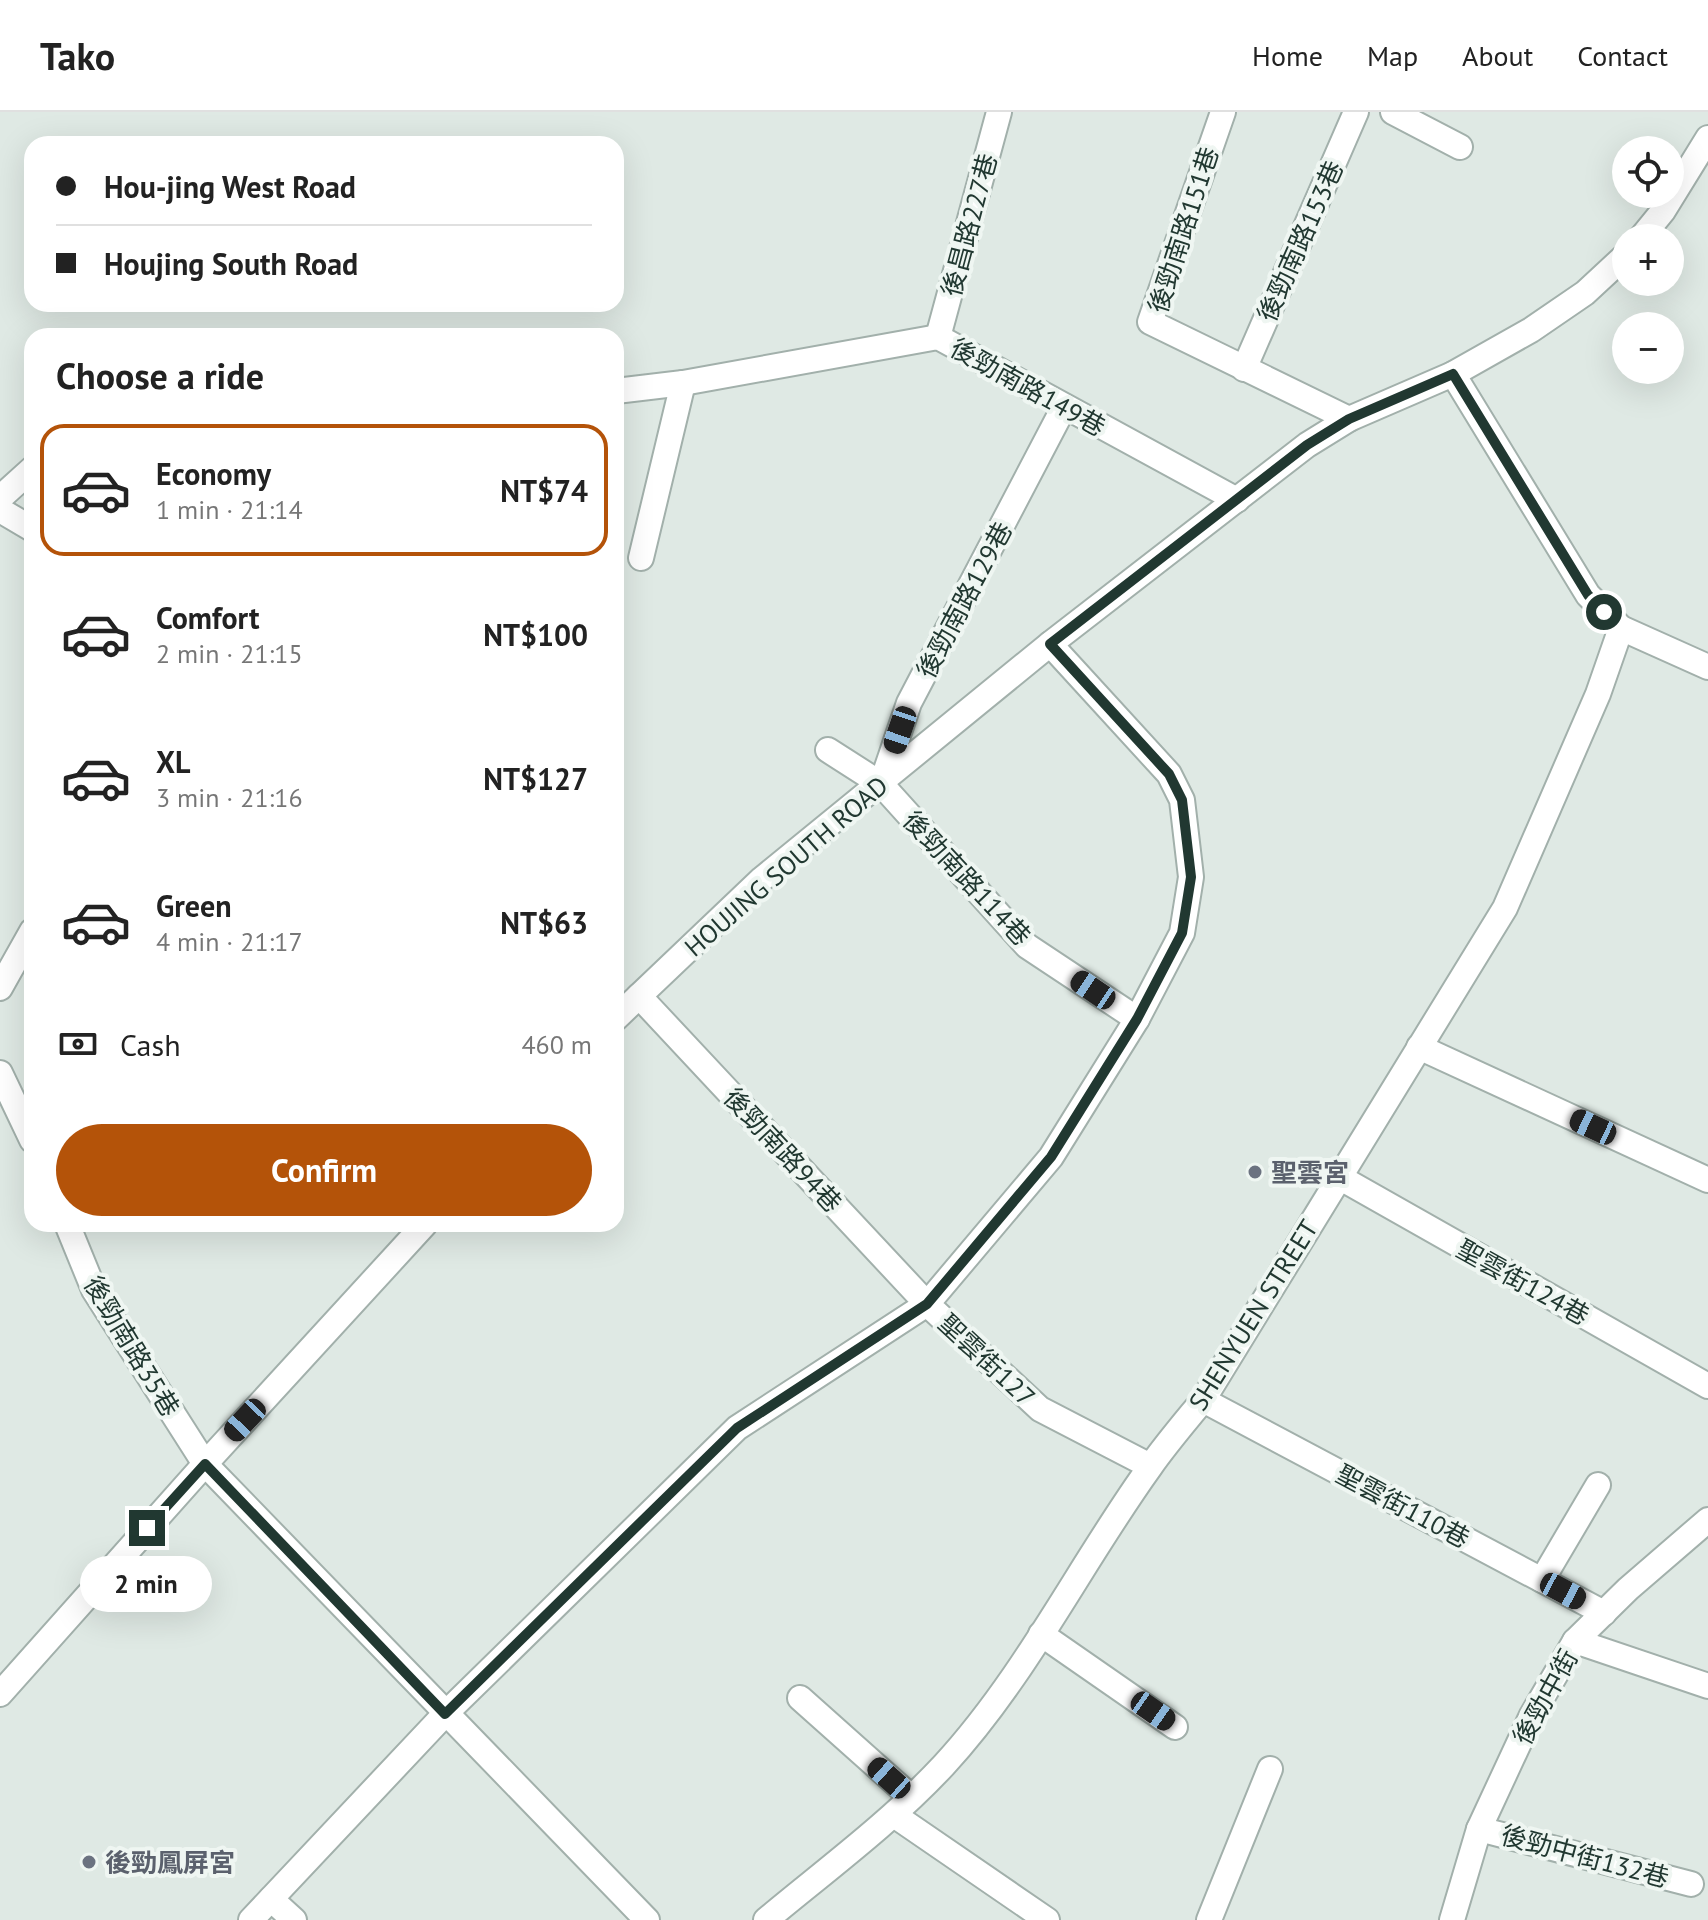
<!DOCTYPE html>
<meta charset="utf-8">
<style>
:root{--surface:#fff;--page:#f6f6f6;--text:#222;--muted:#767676;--line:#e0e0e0;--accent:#b45309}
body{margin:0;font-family:"PT Sans","Noto Sans TC",sans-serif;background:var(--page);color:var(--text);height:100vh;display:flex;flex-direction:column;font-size:30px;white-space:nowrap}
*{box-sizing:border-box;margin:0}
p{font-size:26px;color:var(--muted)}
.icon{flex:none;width:44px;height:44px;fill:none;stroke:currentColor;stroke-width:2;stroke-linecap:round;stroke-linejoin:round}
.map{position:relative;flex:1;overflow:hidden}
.side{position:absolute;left:24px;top:216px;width:600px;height:904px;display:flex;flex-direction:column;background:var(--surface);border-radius:24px;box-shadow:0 8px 32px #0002}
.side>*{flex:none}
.guide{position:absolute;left:24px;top:24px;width:600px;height:176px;border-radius:24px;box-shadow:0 8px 32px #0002;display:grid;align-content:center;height:176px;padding:0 32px;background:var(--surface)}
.fabs{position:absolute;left:1612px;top:24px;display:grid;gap:16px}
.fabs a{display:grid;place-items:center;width:72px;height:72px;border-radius:50%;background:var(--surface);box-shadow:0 8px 32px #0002;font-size:40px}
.end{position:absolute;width:36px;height:36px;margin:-18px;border:10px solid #213831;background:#fff;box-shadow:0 0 0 4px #fff}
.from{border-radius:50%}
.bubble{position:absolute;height:56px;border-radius:28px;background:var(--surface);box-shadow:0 8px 32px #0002;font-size:26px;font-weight:700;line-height:56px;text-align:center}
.car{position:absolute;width:24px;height:48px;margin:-24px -12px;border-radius:10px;box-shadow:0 0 6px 2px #0007;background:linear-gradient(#222 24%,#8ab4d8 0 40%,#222 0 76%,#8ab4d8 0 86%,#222 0)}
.guide b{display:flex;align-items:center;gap:28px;height:76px;font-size:30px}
.guide b+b{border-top:2px solid var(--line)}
.guide i{width:20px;height:20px;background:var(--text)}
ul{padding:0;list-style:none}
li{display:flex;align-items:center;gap:24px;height:132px;margin:0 16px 12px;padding:0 16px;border:4px solid transparent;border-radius:24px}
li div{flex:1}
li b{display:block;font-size:30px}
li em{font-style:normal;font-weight:700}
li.on{border-color:var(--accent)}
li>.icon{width:72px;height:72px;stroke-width:1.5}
h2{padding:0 32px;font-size:36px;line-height:96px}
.pay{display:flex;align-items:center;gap:20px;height:88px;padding:0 32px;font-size:30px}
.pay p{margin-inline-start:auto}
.button{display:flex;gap:16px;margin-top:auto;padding:16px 32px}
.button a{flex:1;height:92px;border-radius:48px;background:var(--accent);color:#fff;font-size:32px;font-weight:700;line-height:92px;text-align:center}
header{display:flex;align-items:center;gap:48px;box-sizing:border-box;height:112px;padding:0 40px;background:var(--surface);border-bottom:2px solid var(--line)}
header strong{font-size:38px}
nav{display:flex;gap:44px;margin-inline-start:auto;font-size:28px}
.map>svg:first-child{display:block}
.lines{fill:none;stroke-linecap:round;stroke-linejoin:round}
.minor-casing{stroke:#a2b0ab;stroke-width:28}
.minor{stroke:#fff;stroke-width:24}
.route{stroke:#213831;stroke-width:10}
.worship-dot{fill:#6b7280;stroke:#eff6f2;stroke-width:3}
.labels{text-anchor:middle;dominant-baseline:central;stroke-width:8;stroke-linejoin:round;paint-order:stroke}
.street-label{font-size:26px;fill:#213831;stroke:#eff6f2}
.worship-label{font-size:26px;font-weight:bold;fill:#5b616d;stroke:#eff6f2;text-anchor:start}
</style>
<header>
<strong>Tako</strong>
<nav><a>Home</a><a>Map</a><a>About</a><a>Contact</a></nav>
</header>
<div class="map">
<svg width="1708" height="1808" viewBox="0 0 1708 1808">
<rect width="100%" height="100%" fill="#dfe9e4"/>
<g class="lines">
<g class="minor-casing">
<g id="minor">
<path d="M1223 0 1150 210 1349 307"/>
<path d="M1393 0 1460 35"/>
<path d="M1641 126 1663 99 1708 26"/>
<path d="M938 225 999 0"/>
<path d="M1244 257 1356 0"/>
<path d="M1453 262 1588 483 1621 516 1708 555"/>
<path d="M616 279 683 271 938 225 1237 388"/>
<path d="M0 386 32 357"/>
<path d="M0 398 32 417"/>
<path d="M641 446 683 271"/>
<path d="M1050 532 1169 662 1182 688 1191 765 1182 821 1137 907 1051 1045 927 1192 1040 1297 1150 1354"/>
<path d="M828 638 881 672 1027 834 1137 907"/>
<path d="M882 670 909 591 1064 295"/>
<path d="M0 876 32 819"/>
<path d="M616 906 762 767 1050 532 1307 333 1349 307 1453 262 1531 218 1585 181 1626 143"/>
<path d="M1419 935 1708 1068"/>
<path d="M0 961 32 1028"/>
<path d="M1339 1065 1708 1274"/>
<path d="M67 1112 94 1178 205 1352 647 1808"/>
<path d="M1203 1288 1604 1501"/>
<path d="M1542 1468 1598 1373"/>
<path d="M1041 1522 1175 1615"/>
<path d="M1575 1529 1708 1574"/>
<path d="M0 1582 205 1352 425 1112"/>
<path d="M800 1586 911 1685"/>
<path d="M894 1703 1047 1808"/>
<path d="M1479 1717 1691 1772"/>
<path d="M271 1787 294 1808"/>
<path d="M251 1808 445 1602 737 1316 927 1192 639 884"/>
<path d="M766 1808C826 1758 890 1711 944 1653 1026 1564 1080 1452 1150 1355 1166 1332 1185 1310 1203 1288L1505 796 1598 582 1621 516"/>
<path d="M1209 1808 1270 1657"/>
<path d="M1452 1808 1479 1717 1532 1603 1575 1529 1628 1477 1708 1408"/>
</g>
</g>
<use href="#minor" class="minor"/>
</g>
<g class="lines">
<path class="route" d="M147 1416 205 1352 445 1602 737 1316 927 1192 1051 1045 1137 907 1182 821 1191 765 1182 688 1169 662 1050 532 1307 333 1349 307 1453 262 1588 483 1604 500"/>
</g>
<g class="worship-dot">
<circle cx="1255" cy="1060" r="8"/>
<circle cx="89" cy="1750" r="8"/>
</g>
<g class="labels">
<g class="street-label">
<text transform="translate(969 113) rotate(-75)">後昌路227巷</text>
<text transform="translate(1183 118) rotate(-72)">後勁南路151巷</text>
<text transform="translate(1300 129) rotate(-66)">後勁南路153巷</text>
<text transform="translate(1028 275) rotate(29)">後勁南路149巷</text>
<text transform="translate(964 488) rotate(-62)">後勁南路129巷</text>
<text transform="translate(786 754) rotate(-41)">HOUJING SOUTH ROAD</text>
<text transform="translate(967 766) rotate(47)">後勁南路114巷</text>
<text transform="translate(783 1038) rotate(47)">後勁南路94巷</text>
<text transform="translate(1523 1170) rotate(29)">聖雲街124巷</text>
<text transform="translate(1253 1203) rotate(-58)">SHENYUEN STREET</text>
<text transform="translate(132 1234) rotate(59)">後勁南路35巷</text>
<text transform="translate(987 1248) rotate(43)">聖雲街127</text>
<text transform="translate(1403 1394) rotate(28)">聖雲街110巷</text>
<text transform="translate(1545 1585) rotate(-61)">後勁中街</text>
<text transform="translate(1585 1744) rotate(15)">後勁中街132巷</text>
</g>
<g class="worship-label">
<text x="1271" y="1060">聖雲宮</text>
<text x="105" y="1750">後勁鳳屏宮</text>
</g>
</g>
</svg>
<div class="fabs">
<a><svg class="icon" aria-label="locate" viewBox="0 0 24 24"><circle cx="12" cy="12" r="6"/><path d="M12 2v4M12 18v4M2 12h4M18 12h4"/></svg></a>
<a>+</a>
<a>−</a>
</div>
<i class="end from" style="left:1604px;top:500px"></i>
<i class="end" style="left:147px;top:1416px"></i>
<div class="bubble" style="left:80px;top:1444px;width:132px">2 min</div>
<i class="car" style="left:900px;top:618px;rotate:199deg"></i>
<i class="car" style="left:1093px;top:878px;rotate:304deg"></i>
<i class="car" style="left:1593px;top:1015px;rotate:295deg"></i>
<i class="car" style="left:245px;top:1308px;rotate:223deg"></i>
<i class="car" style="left:1563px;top:1479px;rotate:118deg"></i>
<i class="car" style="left:1153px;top:1599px;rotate:125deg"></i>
<i class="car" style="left:889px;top:1666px;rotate:312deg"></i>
<div class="guide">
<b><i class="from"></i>Hou-jing West Road</b>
<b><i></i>Houjing South Road</b>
</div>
<section class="side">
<h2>Choose a ride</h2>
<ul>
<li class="on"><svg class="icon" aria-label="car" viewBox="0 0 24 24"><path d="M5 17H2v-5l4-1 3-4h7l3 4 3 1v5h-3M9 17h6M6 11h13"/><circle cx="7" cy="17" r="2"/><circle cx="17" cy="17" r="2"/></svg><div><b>Economy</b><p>1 min · 21:14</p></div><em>NT$74</em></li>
<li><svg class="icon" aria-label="car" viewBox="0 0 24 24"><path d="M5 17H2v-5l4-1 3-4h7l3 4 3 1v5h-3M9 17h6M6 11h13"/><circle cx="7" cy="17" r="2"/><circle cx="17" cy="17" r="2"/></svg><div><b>Comfort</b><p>2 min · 21:15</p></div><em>NT$100</em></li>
<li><svg class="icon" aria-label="car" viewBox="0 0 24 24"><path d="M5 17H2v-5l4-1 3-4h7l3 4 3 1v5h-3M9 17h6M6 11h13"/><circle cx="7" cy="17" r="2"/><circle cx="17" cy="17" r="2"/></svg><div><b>XL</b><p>3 min · 21:16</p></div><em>NT$127</em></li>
<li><svg class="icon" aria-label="car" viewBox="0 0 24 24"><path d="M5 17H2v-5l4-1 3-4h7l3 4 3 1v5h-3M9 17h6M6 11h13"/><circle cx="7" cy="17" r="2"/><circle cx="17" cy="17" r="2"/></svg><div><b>Green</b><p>4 min · 21:17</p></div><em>NT$63</em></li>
</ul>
<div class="pay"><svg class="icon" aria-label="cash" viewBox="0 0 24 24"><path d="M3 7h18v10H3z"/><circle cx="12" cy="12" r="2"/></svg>Cash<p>460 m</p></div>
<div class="button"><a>Confirm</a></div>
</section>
</div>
